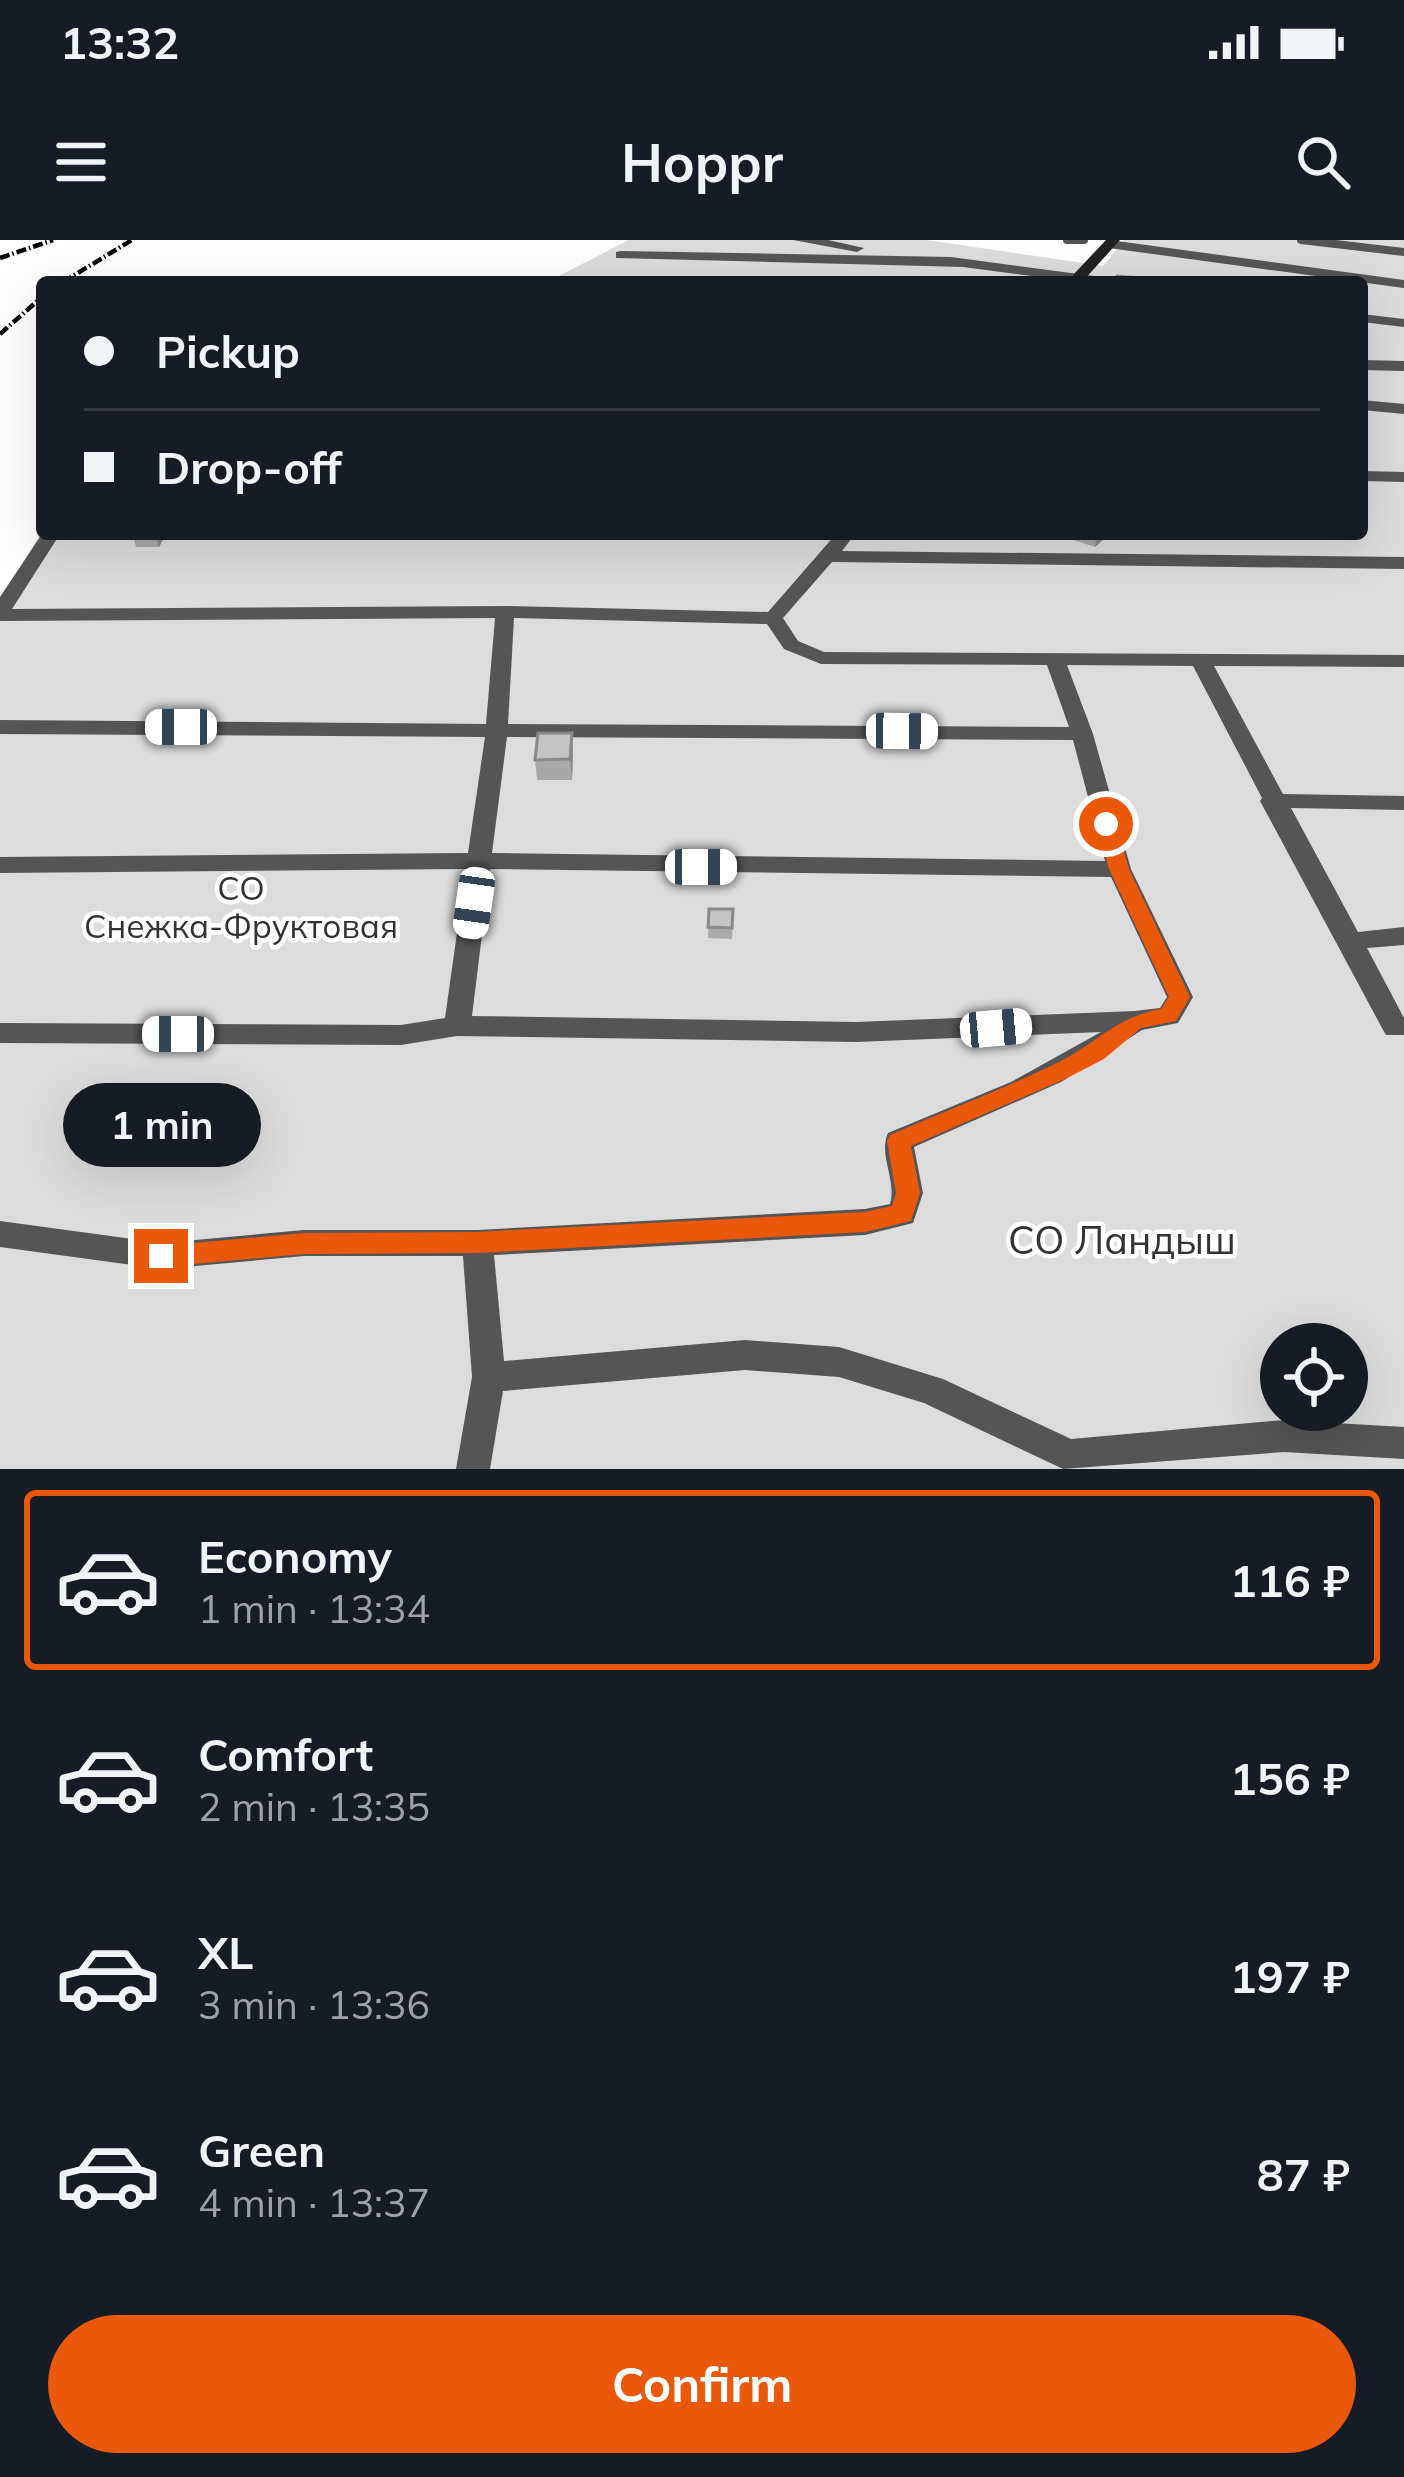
<!DOCTYPE html>
<meta charset="utf-8">
<style>
:root{--surface:#171b24;--page:#20242c;--text:#f1f3f6;--muted:#9ea1a6;--line:#363941;--accent:#ea580c}
body{margin:0;font-family:Mulish,sans-serif;background:var(--page);color:var(--text);height:100vh;display:flex;flex-direction:column;font-size:45px;white-space:nowrap}
*{box-sizing:border-box;margin:0}
p{font-size:39px;color:var(--muted)}
.icon{flex:none;width:66px;height:66px;fill:none;stroke:currentColor;stroke-width:2;stroke-linecap:round;stroke-linejoin:round}
.map{position:relative;height:1229px;overflow:hidden}
.details{display:flex;flex-direction:column;background:var(--surface);flex:1}
.details>*{flex:none}
.guide{position:absolute;left:36px;top:36px;width:1332px;height:264px;border-radius:12px;box-shadow:0 12px 48px #0002;display:grid;align-content:center;height:264px;padding:0 48px;background:var(--surface)}
.tools{position:absolute;left:1260px;top:1083px;display:grid;gap:24px}
.tools a{display:grid;place-items:center;width:108px;height:108px;border-radius:50%;background:var(--surface);box-shadow:0 12px 48px #0002;font-size:60px}
.end{position:absolute;width:54px;height:54px;margin:-27px;border:15px solid #ea580c;background:#fff;box-shadow:0 0 0 6px #fff}
.from{border-radius:50%}
.bubble{position:absolute;height:84px;border-radius:42px;background:var(--surface);box-shadow:0 12px 48px #0002;font-size:39px;font-weight:700;line-height:84px;text-align:center}
.car{position:absolute;width:36px;height:72px;margin:-36px -18px;border-radius:15px;box-shadow:0 0 9px 3px #0007;background:linear-gradient(#fff 24%,#345 0 40%,#fff 0 76%,#345 0 86%,#fff 0)}
.guide b{display:flex;align-items:center;gap:42px;height:114px;font-size:45px}
.guide b+b{border-top:3px solid var(--line)}
.guide i{width:30px;height:30px;background:var(--text)}
ul{padding:21px 0 0;list-style:none}
li{display:flex;align-items:center;gap:36px;height:180px;margin:0 24px 18px;padding:0 24px;border:6px solid transparent;border-radius:12px}
li div{flex:1}
li b{display:block;font-size:45px}
li em{font-style:normal;font-weight:700}
li.on{border-color:var(--accent)}
li>.icon{width:108px;height:108px;stroke-width:1.5}
.button{display:flex;gap:24px;margin-top:auto;padding:24px 48px}
.button a{flex:1;height:138px;border-radius:72px;background:var(--accent);color:#fff;font-size:48px;font-weight:700;line-height:138px;text-align:center}
.status{display:flex;justify-content:space-between;align-items:center;height:84px;padding:0 60px;background:var(--surface);direction:ltr}
.status svg{height:33px;fill:currentColor}
header{display:flex;justify-content:space-between;align-items:center;height:156px;padding:0 48px;background:var(--surface);font-size:54px;font-weight:700}
.map>svg:first-child{display:block}
.green{fill:#dcdcdc;fill-rule:evenodd}
.lines{fill:none;stroke-linecap:round;stroke-linejoin:round}
.lane{stroke:#555;stroke-width:8}
.street{fill:#555;fill-rule:evenodd}
.secondary{fill:#222;fill-rule:evenodd}
.rail{stroke:#000;stroke-width:4.5;stroke-dasharray:10 3 1.5 3;stroke-linecap:butt}
.wall{fill:#a9a9a9}
.shaded-wall{fill:#898989}
.building{fill:#c4c4c4;stroke:#898989;stroke-width:3}
.route{fill:#ea580c}
.labels{text-anchor:middle;dominant-baseline:central;stroke-width:9;stroke-linejoin:round;paint-order:stroke}
.park-label{font-size:33px;fill:#333;stroke:#fff}
.near-park-label{font-size:39px;fill:#333;stroke:#fff}
</style>
<div class="status"><b>13:32</b><svg viewBox="0 0 49 12"><path d="M0 12V9h3v3zM5 12V6h3v6zM10 12V3h3v9zM15 12V0h3v12zM26 1h20v11H26zM47 4h2v5h-2z"/></svg></div>
<header><svg class="icon" aria-label="menu" viewBox="0 0 24 24"><path d="M4 6h16M4 12h16M4 18h16"/></svg>Hoppr<svg class="icon" aria-label="search" viewBox="0 0 24 24"><circle cx="10" cy="10" r="6"/><path d="M15 15l6 6"/></svg></header>
<div class="map">
<svg width="1404" height="1229" viewBox="0 0 1404 1229">
<rect width="100%" height="100%" fill="#fff"/>
<path class="green" d="M629 0H927L1103 26 1124 0H1404V1229H0V362L42 290V294H1362V42H547ZM1281 1104H1347V1170H1281Z"/>
<g class="lines">
<g class="lane">
<path d="M1067 0H1084"/>
<path d="M1301 0 1404 12"/>
<path d="M1109 4 1404 44"/>
</g>
<g class="street">
<path d="M793 0H828L864 8 857 12Z"/>
<path d="M621 11 951 17 1109 38 1116 42H1078L963 27 616 18V12Z"/>
<path d="M1362 74 1404 79V87L1362 82Z"/>
<path d="M1362 120 1404 121V131L1362 130Z"/>
<path d="M1362 160 1404 164V174L1362 170Z"/>
<path d="M1362 231 1404 232V242L1362 241Z"/>
<path d="M42 294H60L12 369 505 366 768 372 836 294H855L842 311 1404 317V329L832 322 783 378 798 401 824 412 1404 415V427L1214 426 1283 554 1404 556V570L1291 568 1358 692 1404 687V705L1367 708 1404 778V795H1386L1382 788 1260 561 1262 558 1193 426 1067 425 1093 494 1131 629 1193 757 1178 783 1142 790 1061 842 914 907 923 953 913 983 865 995 494 1015 504 1121 745 1100 839 1107 943 1139 1071 1199 1284 1180 1404 1187V1219L1284 1212 1063 1229 924 1163 839 1137 745 1130 503 1151 490 1229H456L472 1137 463 1016H304L162 1029 0 1007V981L162 1003 304 990H477L865 969 890 964C897 940 878 915 888 893L1011 842 1101 792 856 802 457 796 401 805 0 803V783L401 785 445 778 466 629 0 633V617L468 613 485 497 0 494V480L486 484 495 378 0 381V357ZM514 378 767 384 784 409 821 424 1047 425 1069 487 508 484ZM507 497 1073 500 1105 621 492 613ZM490 629 1111 637 1167 757 1160 768 1135 771 856 782 472 776Z"/>
</g>
<path class="secondary" d="M1106 0H1120L1083 41H1073V35Z"/>
<g class="rail">
<path d="M0 18 53 0"/>
<path d="M63 42 132 0"/>
<path d="M0 94 42 57"/>
</g>
</g>
<g class="wall">
<path d="M133 294H166L159 307H136Z"/>
<path d="M1061 294H1109L1095 307 1061 296Z"/>
<path d="M573 513 572 540H537L535 520Z"/>
<path d="M709 669H733L732 699 708 698Z"/>
</g>
<g class="shaded-wall">
<path d="M155 294H166L159 307Z"/>
<path d="M1097 294H1109L1095 307Z"/>
<path d="M572 493 573 513 572 540 570 519Z"/>
</g>
<g class="building">
<path d="M1117 36 1139 38 1137 42H1114Z"/>
<path d="M538 493H572L570 519 535 520Z"/>
<path d="M709 669H733L732 688 708 687Z"/>
</g>
<path class="route" d="M1106 578 1116 584 1129 629 1190 757 1176 781 1141 788 1104 819 1067 838 911 906 920 953 911 981 865 992 476 1013 304 1014 161 1027 149 1016 161 1006 304 993 476 992 865 972 892 966 896 953 887 901 890 895C945 871 1001 850 1055 824 1095 805 1117 776 1161 769L1169 757 1109 629 1097 584Z"/>
<g class="labels">
<g class="park-label">
<text x="241" y="647">СО<tspan x="241" dy="38">Снежка-Фруктовая</tspan></text>
</g>
<g class="near-park-label">
<text x="1122" y="999">СО Ландыш</text>
</g>
</g>
</svg>
<div class="tools">
<a><svg class="icon" aria-label="locate" viewBox="0 0 24 24"><circle cx="12" cy="12" r="6"/><path d="M12 2v4M12 18v4M2 12h4M18 12h4"/></svg></a>
</div>
<i class="end from" style="left:1106px;top:584px"></i>
<i class="end" style="left:161px;top:1016px"></i>
<div class="bubble" style="left:63px;top:843px;width:198px">1 min</div>
<i class="car" style="left:181px;top:487px;rotate:270deg"></i>
<i class="car" style="left:902px;top:491px;rotate:91deg"></i>
<i class="car" style="left:701px;top:627px;rotate:90deg"></i>
<i class="car" style="left:474px;top:663px;rotate:188deg"></i>
<i class="car" style="left:996px;top:788px;rotate:85deg"></i>
<i class="car" style="left:178px;top:794px;rotate:270deg"></i>
<div class="guide">
<b><i class="from"></i>Pickup</b>
<b><i></i>Drop-off</b>
</div>
</div>
<section class="details">
<ul>
<li class="on"><svg class="icon" aria-label="car" viewBox="0 0 24 24"><path d="M5 17H2v-5l4-1 3-4h7l3 4 3 1v5h-3M9 17h6M6 11h13"/><circle cx="7" cy="17" r="2"/><circle cx="17" cy="17" r="2"/></svg><div><b>Economy</b><p>1 min · 13:34</p></div><em>116 ₽</em></li>
<li><svg class="icon" aria-label="car" viewBox="0 0 24 24"><path d="M5 17H2v-5l4-1 3-4h7l3 4 3 1v5h-3M9 17h6M6 11h13"/><circle cx="7" cy="17" r="2"/><circle cx="17" cy="17" r="2"/></svg><div><b>Comfort</b><p>2 min · 13:35</p></div><em>156 ₽</em></li>
<li><svg class="icon" aria-label="car" viewBox="0 0 24 24"><path d="M5 17H2v-5l4-1 3-4h7l3 4 3 1v5h-3M9 17h6M6 11h13"/><circle cx="7" cy="17" r="2"/><circle cx="17" cy="17" r="2"/></svg><div><b>XL</b><p>3 min · 13:36</p></div><em>197 ₽</em></li>
<li><svg class="icon" aria-label="car" viewBox="0 0 24 24"><path d="M5 17H2v-5l4-1 3-4h7l3 4 3 1v5h-3M9 17h6M6 11h13"/><circle cx="7" cy="17" r="2"/><circle cx="17" cy="17" r="2"/></svg><div><b>Green</b><p>4 min · 13:37</p></div><em>87 ₽</em></li>
</ul>
<div class="button"><a>Confirm</a></div>
</section>
